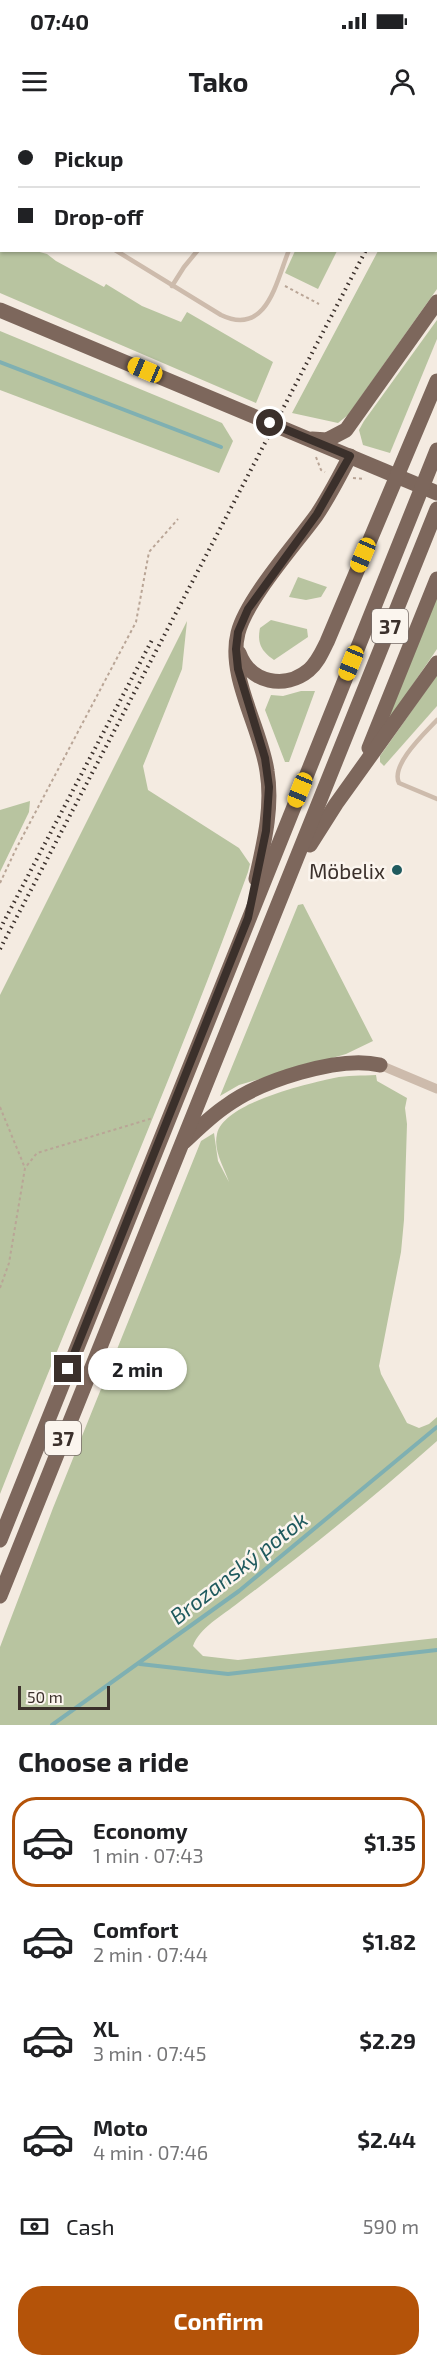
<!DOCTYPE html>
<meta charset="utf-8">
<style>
:root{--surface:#fff;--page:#f6f6f6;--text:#202124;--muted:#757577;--line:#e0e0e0;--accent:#b45309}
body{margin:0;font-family:"Exo 2",sans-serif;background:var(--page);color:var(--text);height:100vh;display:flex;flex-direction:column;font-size:22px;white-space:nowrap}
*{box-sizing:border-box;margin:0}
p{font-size:20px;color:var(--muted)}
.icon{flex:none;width:33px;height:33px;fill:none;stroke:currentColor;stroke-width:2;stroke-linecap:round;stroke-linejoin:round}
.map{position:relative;height:1605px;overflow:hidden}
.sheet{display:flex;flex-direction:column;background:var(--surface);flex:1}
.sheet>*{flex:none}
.top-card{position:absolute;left:0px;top:0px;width:438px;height:132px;box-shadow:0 2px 4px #0004;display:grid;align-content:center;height:132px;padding:0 18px;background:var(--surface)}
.scale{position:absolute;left:18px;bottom:15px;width:92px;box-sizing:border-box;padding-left:6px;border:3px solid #3b302b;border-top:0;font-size:16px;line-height:21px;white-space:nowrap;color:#3b302b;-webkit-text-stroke:4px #fbf5ee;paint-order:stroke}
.end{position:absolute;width:27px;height:27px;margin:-14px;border:8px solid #3b302b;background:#fff;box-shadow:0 0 0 3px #fff}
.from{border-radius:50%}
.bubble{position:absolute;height:42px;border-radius:21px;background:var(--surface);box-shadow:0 2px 4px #0004;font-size:20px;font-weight:700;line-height:42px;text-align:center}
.car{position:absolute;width:18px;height:36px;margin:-18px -9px;border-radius:8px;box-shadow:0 0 4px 2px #0007;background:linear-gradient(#f5c518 24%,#345 0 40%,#f5c518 0 76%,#345 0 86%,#f5c518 0)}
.top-card b{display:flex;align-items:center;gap:21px;height:57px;font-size:22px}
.top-card b+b{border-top:2px solid var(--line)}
.top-card i{width:15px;height:15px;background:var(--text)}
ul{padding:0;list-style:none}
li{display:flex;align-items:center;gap:18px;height:90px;margin:0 12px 9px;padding:0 6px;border:3px solid transparent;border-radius:24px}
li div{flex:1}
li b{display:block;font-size:22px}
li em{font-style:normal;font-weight:700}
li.active{border-color:var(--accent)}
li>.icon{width:54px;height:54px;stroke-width:1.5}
h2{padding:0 18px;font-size:27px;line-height:72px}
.pay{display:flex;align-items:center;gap:15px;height:66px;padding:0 18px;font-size:22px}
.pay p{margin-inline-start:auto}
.cta{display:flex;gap:12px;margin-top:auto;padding:12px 18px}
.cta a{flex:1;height:69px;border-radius:24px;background:var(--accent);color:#fff;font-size:24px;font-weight:700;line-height:69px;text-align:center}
.status{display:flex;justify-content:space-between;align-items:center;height:42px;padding:0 30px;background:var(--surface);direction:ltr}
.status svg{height:16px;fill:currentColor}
header{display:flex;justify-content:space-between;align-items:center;height:78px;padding:0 18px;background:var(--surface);font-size:27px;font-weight:700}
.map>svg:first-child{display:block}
.green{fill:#b8c4a0}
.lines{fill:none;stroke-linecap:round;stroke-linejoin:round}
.stream{stroke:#7fb0b2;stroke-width:4}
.path{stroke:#b9a596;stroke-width:2;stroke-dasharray:3 3;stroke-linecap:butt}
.lane{stroke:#cdbbac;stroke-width:4.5}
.street{stroke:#cdbbac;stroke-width:9}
.primary{stroke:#7d675c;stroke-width:15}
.rail{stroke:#3b302b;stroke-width:4;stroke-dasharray:1.5 4.5;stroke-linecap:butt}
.route{stroke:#3b302b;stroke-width:8}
.poi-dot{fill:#1f5a5e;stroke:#fbf5ee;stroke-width:2}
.labels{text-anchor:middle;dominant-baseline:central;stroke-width:5;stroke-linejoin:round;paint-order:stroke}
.shield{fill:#fbf5ee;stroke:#756b66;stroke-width:1.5}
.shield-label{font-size:20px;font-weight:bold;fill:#3b302b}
.poi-label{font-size:21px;fill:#3b302b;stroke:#fbf5ee;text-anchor:end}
.water-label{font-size:22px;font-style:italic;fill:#1f5a5e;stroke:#fbf5ee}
</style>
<div class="status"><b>07:40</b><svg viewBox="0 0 49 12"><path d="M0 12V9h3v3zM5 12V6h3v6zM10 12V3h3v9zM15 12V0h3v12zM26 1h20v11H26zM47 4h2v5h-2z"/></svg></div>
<header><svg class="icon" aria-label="menu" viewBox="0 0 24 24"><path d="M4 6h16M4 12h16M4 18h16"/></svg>Tako<svg class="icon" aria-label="person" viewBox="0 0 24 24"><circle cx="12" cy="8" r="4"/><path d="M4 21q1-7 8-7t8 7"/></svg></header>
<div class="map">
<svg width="437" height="1605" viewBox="0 0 437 1605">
<rect width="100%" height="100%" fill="#f4ebe1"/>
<g class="green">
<path d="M437 31V169L348 295 338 303 292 293 378 131 436 130Z"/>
<path d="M0 120 2 130 36 131 47 134 56 141 104 167 106 164 142 186 181 202 187 192 273 242 256 283 0 173Z"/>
<path d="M295 131H337L318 169 285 153Z"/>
<path d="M437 200V219L390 333 363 325 359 310 364 301Z"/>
<path d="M0 211 222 303 233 321 219 353 0 270Z"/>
<path d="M298 457 327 467 321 477 306 480 289 477Z"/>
<path d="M437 477V529L386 604Z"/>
<path d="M271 500 307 509 308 517 274 540C261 531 257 523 260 508Z"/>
<path d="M187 501 182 549 143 646 148 670 239 728 250 744 248 752C172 962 81 1166 0 1374V875Z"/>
<path d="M437 555V586L384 646 380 642V636Z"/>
<path d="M301 571H315L289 642H285L265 590 271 575 283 576Z"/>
<path d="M30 681 29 692 0 752V690Z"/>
<path d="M303 784 373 921 346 934 239 965 220 976 298 785Z"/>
<path d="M376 955 377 961 407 978 405 988 407 1004 404 1100 401 1132 379 1246 381 1254 407 1303 419 1308 429 1304 437 1297V1321C373 1378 307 1431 238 1483 223 1495 199 1508 193 1526L203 1536 238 1540 437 1518V1605H0V1527L53 1388 201 1021 214 1013 218 1041 229 1062C224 1047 213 1031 217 1014 224 983 306 964 334 958 347 955 362 956 376 955Z"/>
</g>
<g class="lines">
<g class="stream">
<path d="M0 242 221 327"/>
<path d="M140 1544 228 1554 437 1530"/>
<path d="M52 1605 239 1471 437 1307"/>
</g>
<g class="path">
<path d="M401 2 402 0"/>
<path d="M436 29 437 28"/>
<path d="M285 166 319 184"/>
<path d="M316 337 321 350 325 352"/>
<path d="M353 358 365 359"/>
<path d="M0 763 16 729 136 502 149 432 178 399"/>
<path d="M0 987 25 1048"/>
<path d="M0 1168 9 1143 25 1048 37 1033 153 998"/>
</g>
<g class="lane">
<path d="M52 2V0"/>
<path d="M264 2 265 0"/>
<path d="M340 2 341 0"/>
<path d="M0 60 2 61"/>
<path d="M115 130 221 195C267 217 276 162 289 130"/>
<path d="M172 166 184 147 198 130"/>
<path d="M437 600C426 612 390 645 399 663L437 679"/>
</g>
<path class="street" d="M380 945 437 969"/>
<g class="primary">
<path d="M0 190 437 373"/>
<path d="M312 319 327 320 346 310 437 182"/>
<path d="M239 533C250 563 285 570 309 550 318 542 322 532 327 522L437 261"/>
<path d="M369 628 437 459"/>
<path d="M310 725 336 684 437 543"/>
<path d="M256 759C264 723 273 687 267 651 261 608 227 556 238 513 246 480 294 426 316 396 329 377 339 357 350 336"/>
<path d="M184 1022C197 1010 211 996 226 986 260 961 339 935 380 945"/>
<path d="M0 1420 437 330"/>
<path d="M0 1476 437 389"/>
</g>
<g class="rail">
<path d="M435 2 436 0"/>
<path d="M0 809 152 520"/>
<path d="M0 829 366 130"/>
</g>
</g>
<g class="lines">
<path class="route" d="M68 1249 248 798 266 711 269 667 265 638 238 549 236 529 238 512 248 489 317 394 350 336 270 303"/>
</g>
<circle class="poi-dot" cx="397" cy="750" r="6"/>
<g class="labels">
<g class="shield">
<rect x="372" y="489" width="36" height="34" rx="4.5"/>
<rect x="45" y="1301" width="36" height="34" rx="4.5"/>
</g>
<g class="shield-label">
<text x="390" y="506">37</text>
<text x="63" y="1318">37</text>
</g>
<g class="poi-label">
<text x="385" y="750">Möbelix</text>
</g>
<g class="water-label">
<text transform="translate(238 1447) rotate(-38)">Brozanský potok</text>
</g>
</g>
</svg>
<div class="scale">50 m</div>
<i class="end from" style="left:270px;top:303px"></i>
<i class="end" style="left:68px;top:1249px"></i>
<div class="bubble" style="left:88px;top:1228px;width:99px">2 min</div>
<i class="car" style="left:145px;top:250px;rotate:293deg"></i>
<i class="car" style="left:363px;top:435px;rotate:203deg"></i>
<i class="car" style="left:351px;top:543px;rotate:202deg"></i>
<i class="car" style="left:300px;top:670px;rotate:202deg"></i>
<div class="top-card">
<b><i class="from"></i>Pickup</b>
<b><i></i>Drop-off</b>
</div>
</div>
<section class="sheet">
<h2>Choose a ride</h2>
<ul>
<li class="active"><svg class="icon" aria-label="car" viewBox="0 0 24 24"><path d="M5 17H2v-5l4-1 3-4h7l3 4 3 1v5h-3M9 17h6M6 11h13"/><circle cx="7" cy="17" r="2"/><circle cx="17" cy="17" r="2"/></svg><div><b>Economy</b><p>1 min · 07:43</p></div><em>$1.35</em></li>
<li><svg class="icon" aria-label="car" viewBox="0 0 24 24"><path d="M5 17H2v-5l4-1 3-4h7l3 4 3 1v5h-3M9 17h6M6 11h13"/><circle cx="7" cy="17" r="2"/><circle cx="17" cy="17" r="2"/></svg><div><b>Comfort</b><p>2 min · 07:44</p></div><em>$1.82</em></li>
<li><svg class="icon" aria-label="car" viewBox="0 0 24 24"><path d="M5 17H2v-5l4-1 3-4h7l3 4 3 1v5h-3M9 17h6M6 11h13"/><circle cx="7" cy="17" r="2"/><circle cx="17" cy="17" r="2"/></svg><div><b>XL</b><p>3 min · 07:45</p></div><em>$2.29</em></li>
<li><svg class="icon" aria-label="car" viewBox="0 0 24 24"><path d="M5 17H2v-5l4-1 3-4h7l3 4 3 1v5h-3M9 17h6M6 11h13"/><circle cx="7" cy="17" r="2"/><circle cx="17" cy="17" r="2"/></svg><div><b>Moto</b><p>4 min · 07:46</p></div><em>$2.44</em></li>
</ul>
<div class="pay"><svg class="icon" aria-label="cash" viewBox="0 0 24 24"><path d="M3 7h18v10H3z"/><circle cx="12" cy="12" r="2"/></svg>Cash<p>590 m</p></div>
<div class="cta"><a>Confirm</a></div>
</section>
